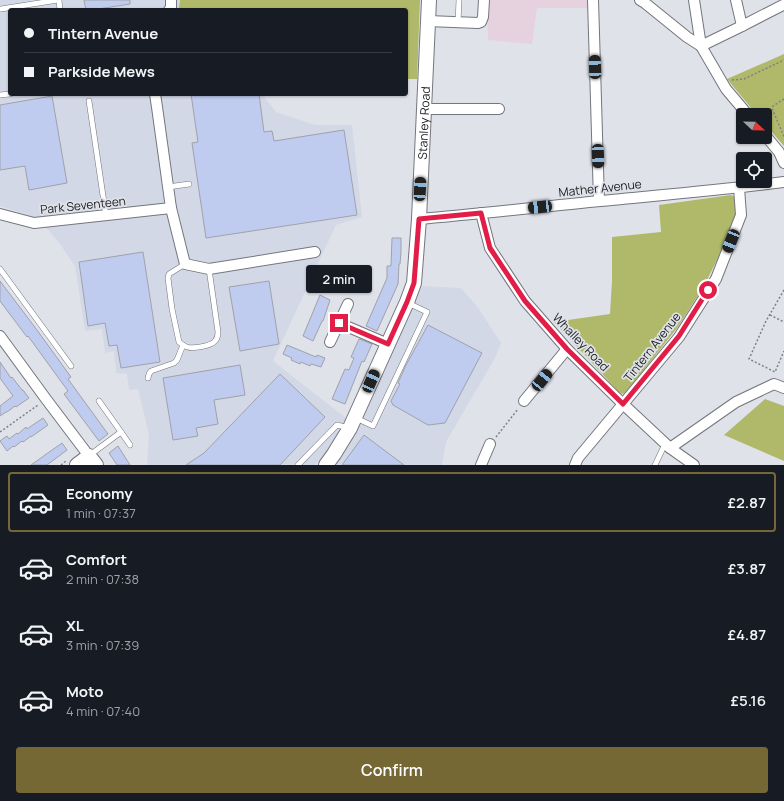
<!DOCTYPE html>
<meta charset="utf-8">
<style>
:root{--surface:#171b24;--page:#20242c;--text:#f1f3f6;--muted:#9ea1a6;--line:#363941;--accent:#766835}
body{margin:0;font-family:Manrope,sans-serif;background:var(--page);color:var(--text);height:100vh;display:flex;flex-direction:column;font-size:15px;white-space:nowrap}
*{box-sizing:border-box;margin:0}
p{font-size:13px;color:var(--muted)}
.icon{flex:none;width:22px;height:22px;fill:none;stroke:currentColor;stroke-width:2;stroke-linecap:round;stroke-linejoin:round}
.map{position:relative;height:465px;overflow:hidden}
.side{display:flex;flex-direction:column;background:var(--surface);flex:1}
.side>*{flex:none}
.hud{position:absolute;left:8px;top:8px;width:400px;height:88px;border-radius:4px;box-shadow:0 1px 3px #0004;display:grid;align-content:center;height:88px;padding:0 16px;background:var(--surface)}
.needle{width:26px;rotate:112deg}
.buttons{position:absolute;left:736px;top:108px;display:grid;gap:8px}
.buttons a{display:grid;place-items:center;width:36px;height:36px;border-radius:4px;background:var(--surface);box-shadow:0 1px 3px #0004;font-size:20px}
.end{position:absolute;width:18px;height:18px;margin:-9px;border:5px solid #e11d48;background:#fff;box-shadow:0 0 0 2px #fff}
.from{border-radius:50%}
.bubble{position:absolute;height:28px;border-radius:4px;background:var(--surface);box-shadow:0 1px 3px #0004;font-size:13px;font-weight:600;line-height:28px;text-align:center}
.car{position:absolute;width:12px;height:24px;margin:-12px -6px;border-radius:5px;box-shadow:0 0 3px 1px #0007;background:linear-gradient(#222 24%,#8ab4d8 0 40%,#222 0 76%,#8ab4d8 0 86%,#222 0)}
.hud b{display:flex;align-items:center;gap:14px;height:38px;font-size:15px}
.hud b+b{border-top:1px solid var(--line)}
.hud i{width:10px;height:10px;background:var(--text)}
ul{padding:7px 0 0;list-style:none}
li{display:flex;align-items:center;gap:12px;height:60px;margin:0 8px 6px;padding:0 8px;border:2px solid transparent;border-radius:4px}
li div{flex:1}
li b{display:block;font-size:15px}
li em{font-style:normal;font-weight:600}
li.selected{border-color:var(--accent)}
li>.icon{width:36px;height:36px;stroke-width:1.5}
.button{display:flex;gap:8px;margin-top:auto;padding:8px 16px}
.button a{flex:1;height:46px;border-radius:4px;background:var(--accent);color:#fff;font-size:16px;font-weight:600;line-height:46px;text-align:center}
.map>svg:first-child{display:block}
.commercial{fill:#e6d1df}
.built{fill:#d3d8e7}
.green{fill:#b0b969}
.building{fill:#bfccf0;stroke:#a0a2a9}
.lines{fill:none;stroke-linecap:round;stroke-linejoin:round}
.lane-casing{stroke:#73767c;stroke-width:6}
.street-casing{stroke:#73767c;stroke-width:12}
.secondary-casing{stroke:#73767c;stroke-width:16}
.path{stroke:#7f8186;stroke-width:1.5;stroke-dasharray:2 2;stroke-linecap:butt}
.lane{stroke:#fff;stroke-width:5}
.street{stroke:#fff;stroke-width:10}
.secondary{stroke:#fff;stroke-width:14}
.route{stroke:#e11d48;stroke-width:5}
.labels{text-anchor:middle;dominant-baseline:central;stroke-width:3.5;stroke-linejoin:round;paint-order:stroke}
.street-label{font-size:12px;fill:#1a1b1d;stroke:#dfe2e9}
</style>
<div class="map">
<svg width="784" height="465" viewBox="0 0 784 465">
<rect width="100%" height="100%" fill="#dfe2e9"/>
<path class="commercial" d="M487 0H593L594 8H537L532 44 488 40Z"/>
<g class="built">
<path d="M0 0H179L181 10H10V94H264L265 98 276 112 315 125H352L362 217 336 225 273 361 346 418 341 435 315 465H147L149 435 138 389 129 390 127 374 116 373 114 351 105 353 102 329 85 331 75 266 60 244 38 218 0 206Z"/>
<path d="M422 286 461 288 479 309 501 343 495 358 446 442 442 465H333L358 427Z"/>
</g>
<g class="green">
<path d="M180 0H420L417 79H406V10H182L179 9Z"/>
<path d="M784 54V146L765 124V115H757L727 79Z"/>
<path d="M731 195 735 197 736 217 727 240 703 288 677 328 628 390 623 394 619 392 554 322 610 314 612 281V237L661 232 659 205Z"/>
<path d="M765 399 784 406V461L724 435Z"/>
</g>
<g class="building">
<path d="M84 0H130V4L92 10H86Z"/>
<path d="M191 94H259L264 132 272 131 274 141 344 130 357 215 206 238 192 143 198 142Z"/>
<path d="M52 96 67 183 29 190 25 166 0 170V105Z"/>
<path d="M392 238H401V252L400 264H399L398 284 377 331 366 326 387 278V266H391Z"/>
<path d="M143 252 160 362 121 368 117 345 109 346 105 323 88 326 79 262Z"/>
<path d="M317 271 328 275 330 271 352 281 348 292 324 282 322 285 313 281Z"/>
<path d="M0 281 37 330 71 377 68 379 108 434 99 441 64 394 68 391 28 336 27 337 0 301Z"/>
<path d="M269 281 279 344 240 351 229 287Z"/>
<path d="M320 295 330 300 323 321H322L313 341 303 336Z"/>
<path d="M428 325 482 353 445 423 428 425 393 405 391 401 400 384 398 383 406 365Z"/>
<path d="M359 339 372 344 364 362 362 361 345 404 332 399 345 369 349 370 354 358 351 357Z"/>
<path d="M287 345 316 357 317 355 325 358 321 367 311 364 310 366 301 362 300 364 291 360 292 358 283 354Z"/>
<path d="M0 362 11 378 12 377 22 390H23L29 398 16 407 15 406 7 412H6L0 416V406L13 396 0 378Z"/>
<path d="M240 365 245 395 214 400 218 424 196 428 198 436 173 440 163 378Z"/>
<path d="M280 374 325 417 280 465H186L204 453Z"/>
<path d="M43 418 48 425 31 437V436L23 442 22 441 14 447 13 446 7 451 0 441 7 436 9 439 17 433 18 434 26 427 27 429Z"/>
<path d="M364 435 404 465H342Z"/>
<path d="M62 443 67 450 47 465H31Z"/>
<path d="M118 446 130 465H117L109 453Z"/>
</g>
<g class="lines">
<g class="lane-casing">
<g id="lane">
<path d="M59 0 60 10"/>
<path d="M1 9 58 0"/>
<path d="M458 23 459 0"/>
<path d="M0 95 10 94"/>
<path d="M89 101 106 216"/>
<path d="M168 187 189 184"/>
<path d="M185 264 169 274 168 278 172 309 179 342C181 344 184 346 187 347 193 349 211 346 215 341 217 339 218 335 218 332L209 269"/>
<path d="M0 269 71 366"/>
<path d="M148 378 149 374 151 371 174 363 177 360 183 345"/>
<path d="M99 401 121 432"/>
<path d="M356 418 373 426 427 312 408 303"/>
<path d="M90 455 121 432 130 445"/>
<path d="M298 465 337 425 349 428"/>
<path d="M655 465 665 444"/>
</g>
</g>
<g class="street-casing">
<g id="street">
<path d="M593 0 599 201"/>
<path d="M640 0 645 3 687 37 701 46"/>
<path d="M694 0 701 46 726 89 748 115"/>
<path d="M736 0 742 26"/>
<path d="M169 10 171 8V0"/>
<path d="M428 21 478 23 481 22 483 17 484 0"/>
<path d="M701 46 742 26 783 5"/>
<path d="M155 94 157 107 171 208 185 264 209 269 315 252"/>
<path d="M424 109H499"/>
<path d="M765 135 779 152 784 163"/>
<path d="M481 213 490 248 525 301 567 349 623 404 670 448 694 465"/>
<path d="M0 214 34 223 171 208"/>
<path d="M419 219C480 214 540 207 600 201 661 195 723 190 784 182"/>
<path d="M339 323 388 344"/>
<path d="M0 336 46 399 89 456"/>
<path d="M330 342 348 304"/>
<path d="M524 401 567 349"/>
<path d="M670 448 736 402 774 384 784 388"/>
<path d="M481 465 490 444"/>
<path d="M575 465 578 458 679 337 716 279 741 215 739 188"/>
</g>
</g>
<g class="secondary-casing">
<g id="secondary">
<path d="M77 465 89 456 96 465"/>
<path id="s1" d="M326 465 334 454 350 428 407 302 414 283 419 219 429 0"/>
</g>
</g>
<g class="path">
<path d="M732 80 744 79 784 60"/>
<path d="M784 99 773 106 772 108 784 137"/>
<path d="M784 290 766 321 749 359 775 372 784 351"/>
<path d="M770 315 784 322"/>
<path d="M0 432 38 405"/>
<path d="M496 437 518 409"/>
<path d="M61 465 66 461"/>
</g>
<use href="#lane" class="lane"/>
<use href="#street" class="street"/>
<use href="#secondary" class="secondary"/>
</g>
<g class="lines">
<path class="route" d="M339 323 388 344 407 302 414 283 419 219 481 213 490 248 525 301 567 349 623 404 679 336 708 290"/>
</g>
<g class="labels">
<g class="street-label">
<text stroke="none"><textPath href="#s1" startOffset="363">Stanley Road</textPath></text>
<text transform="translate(600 188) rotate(-6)">Mather Avenue</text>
<text transform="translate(83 205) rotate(-6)">Park Seventeen</text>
<text transform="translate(581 342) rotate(46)">Whalley Road</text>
<text transform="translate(652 347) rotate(-52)">Tintern Avenue</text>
</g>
</g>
</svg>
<div class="buttons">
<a><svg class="needle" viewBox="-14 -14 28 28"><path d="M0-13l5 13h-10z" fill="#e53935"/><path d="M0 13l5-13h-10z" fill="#9ea1a6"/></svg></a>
<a><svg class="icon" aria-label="locate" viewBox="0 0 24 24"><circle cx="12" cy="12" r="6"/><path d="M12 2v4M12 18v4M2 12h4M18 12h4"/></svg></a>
</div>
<i class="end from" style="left:708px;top:290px"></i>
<i class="end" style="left:339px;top:323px"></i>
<div class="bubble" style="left:306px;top:265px;width:66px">2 min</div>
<i class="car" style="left:595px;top:67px;rotate:358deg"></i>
<i class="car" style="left:598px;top:156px;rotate:178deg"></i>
<i class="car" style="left:420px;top:189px;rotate:3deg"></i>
<i class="car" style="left:540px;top:207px;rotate:264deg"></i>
<i class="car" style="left:731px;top:241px;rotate:202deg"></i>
<i class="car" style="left:542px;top:380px;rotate:39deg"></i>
<i class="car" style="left:371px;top:381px;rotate:24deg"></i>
<div class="hud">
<b><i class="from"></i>Tintern Avenue</b>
<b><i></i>Parkside Mews</b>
</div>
</div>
<section class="side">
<ul>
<li class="selected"><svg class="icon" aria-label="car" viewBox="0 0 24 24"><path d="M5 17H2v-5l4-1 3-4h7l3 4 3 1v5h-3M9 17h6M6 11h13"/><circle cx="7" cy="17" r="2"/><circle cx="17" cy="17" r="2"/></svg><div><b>Economy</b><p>1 min · 07:37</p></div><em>£2.87</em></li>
<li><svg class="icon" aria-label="car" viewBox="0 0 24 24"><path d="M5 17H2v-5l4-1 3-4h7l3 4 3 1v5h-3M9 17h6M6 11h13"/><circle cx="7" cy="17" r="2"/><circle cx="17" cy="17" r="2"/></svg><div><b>Comfort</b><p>2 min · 07:38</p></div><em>£3.87</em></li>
<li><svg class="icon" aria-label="car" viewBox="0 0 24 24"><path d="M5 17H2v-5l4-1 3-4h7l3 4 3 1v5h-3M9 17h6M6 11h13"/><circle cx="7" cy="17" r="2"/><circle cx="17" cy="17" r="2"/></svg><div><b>XL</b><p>3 min · 07:39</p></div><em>£4.87</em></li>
<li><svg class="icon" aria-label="car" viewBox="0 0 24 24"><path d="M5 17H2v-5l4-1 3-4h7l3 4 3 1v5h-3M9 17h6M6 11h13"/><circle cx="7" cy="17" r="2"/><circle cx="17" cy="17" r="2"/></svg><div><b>Moto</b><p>4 min · 07:40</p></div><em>£5.16</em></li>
</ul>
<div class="button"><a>Confirm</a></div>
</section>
